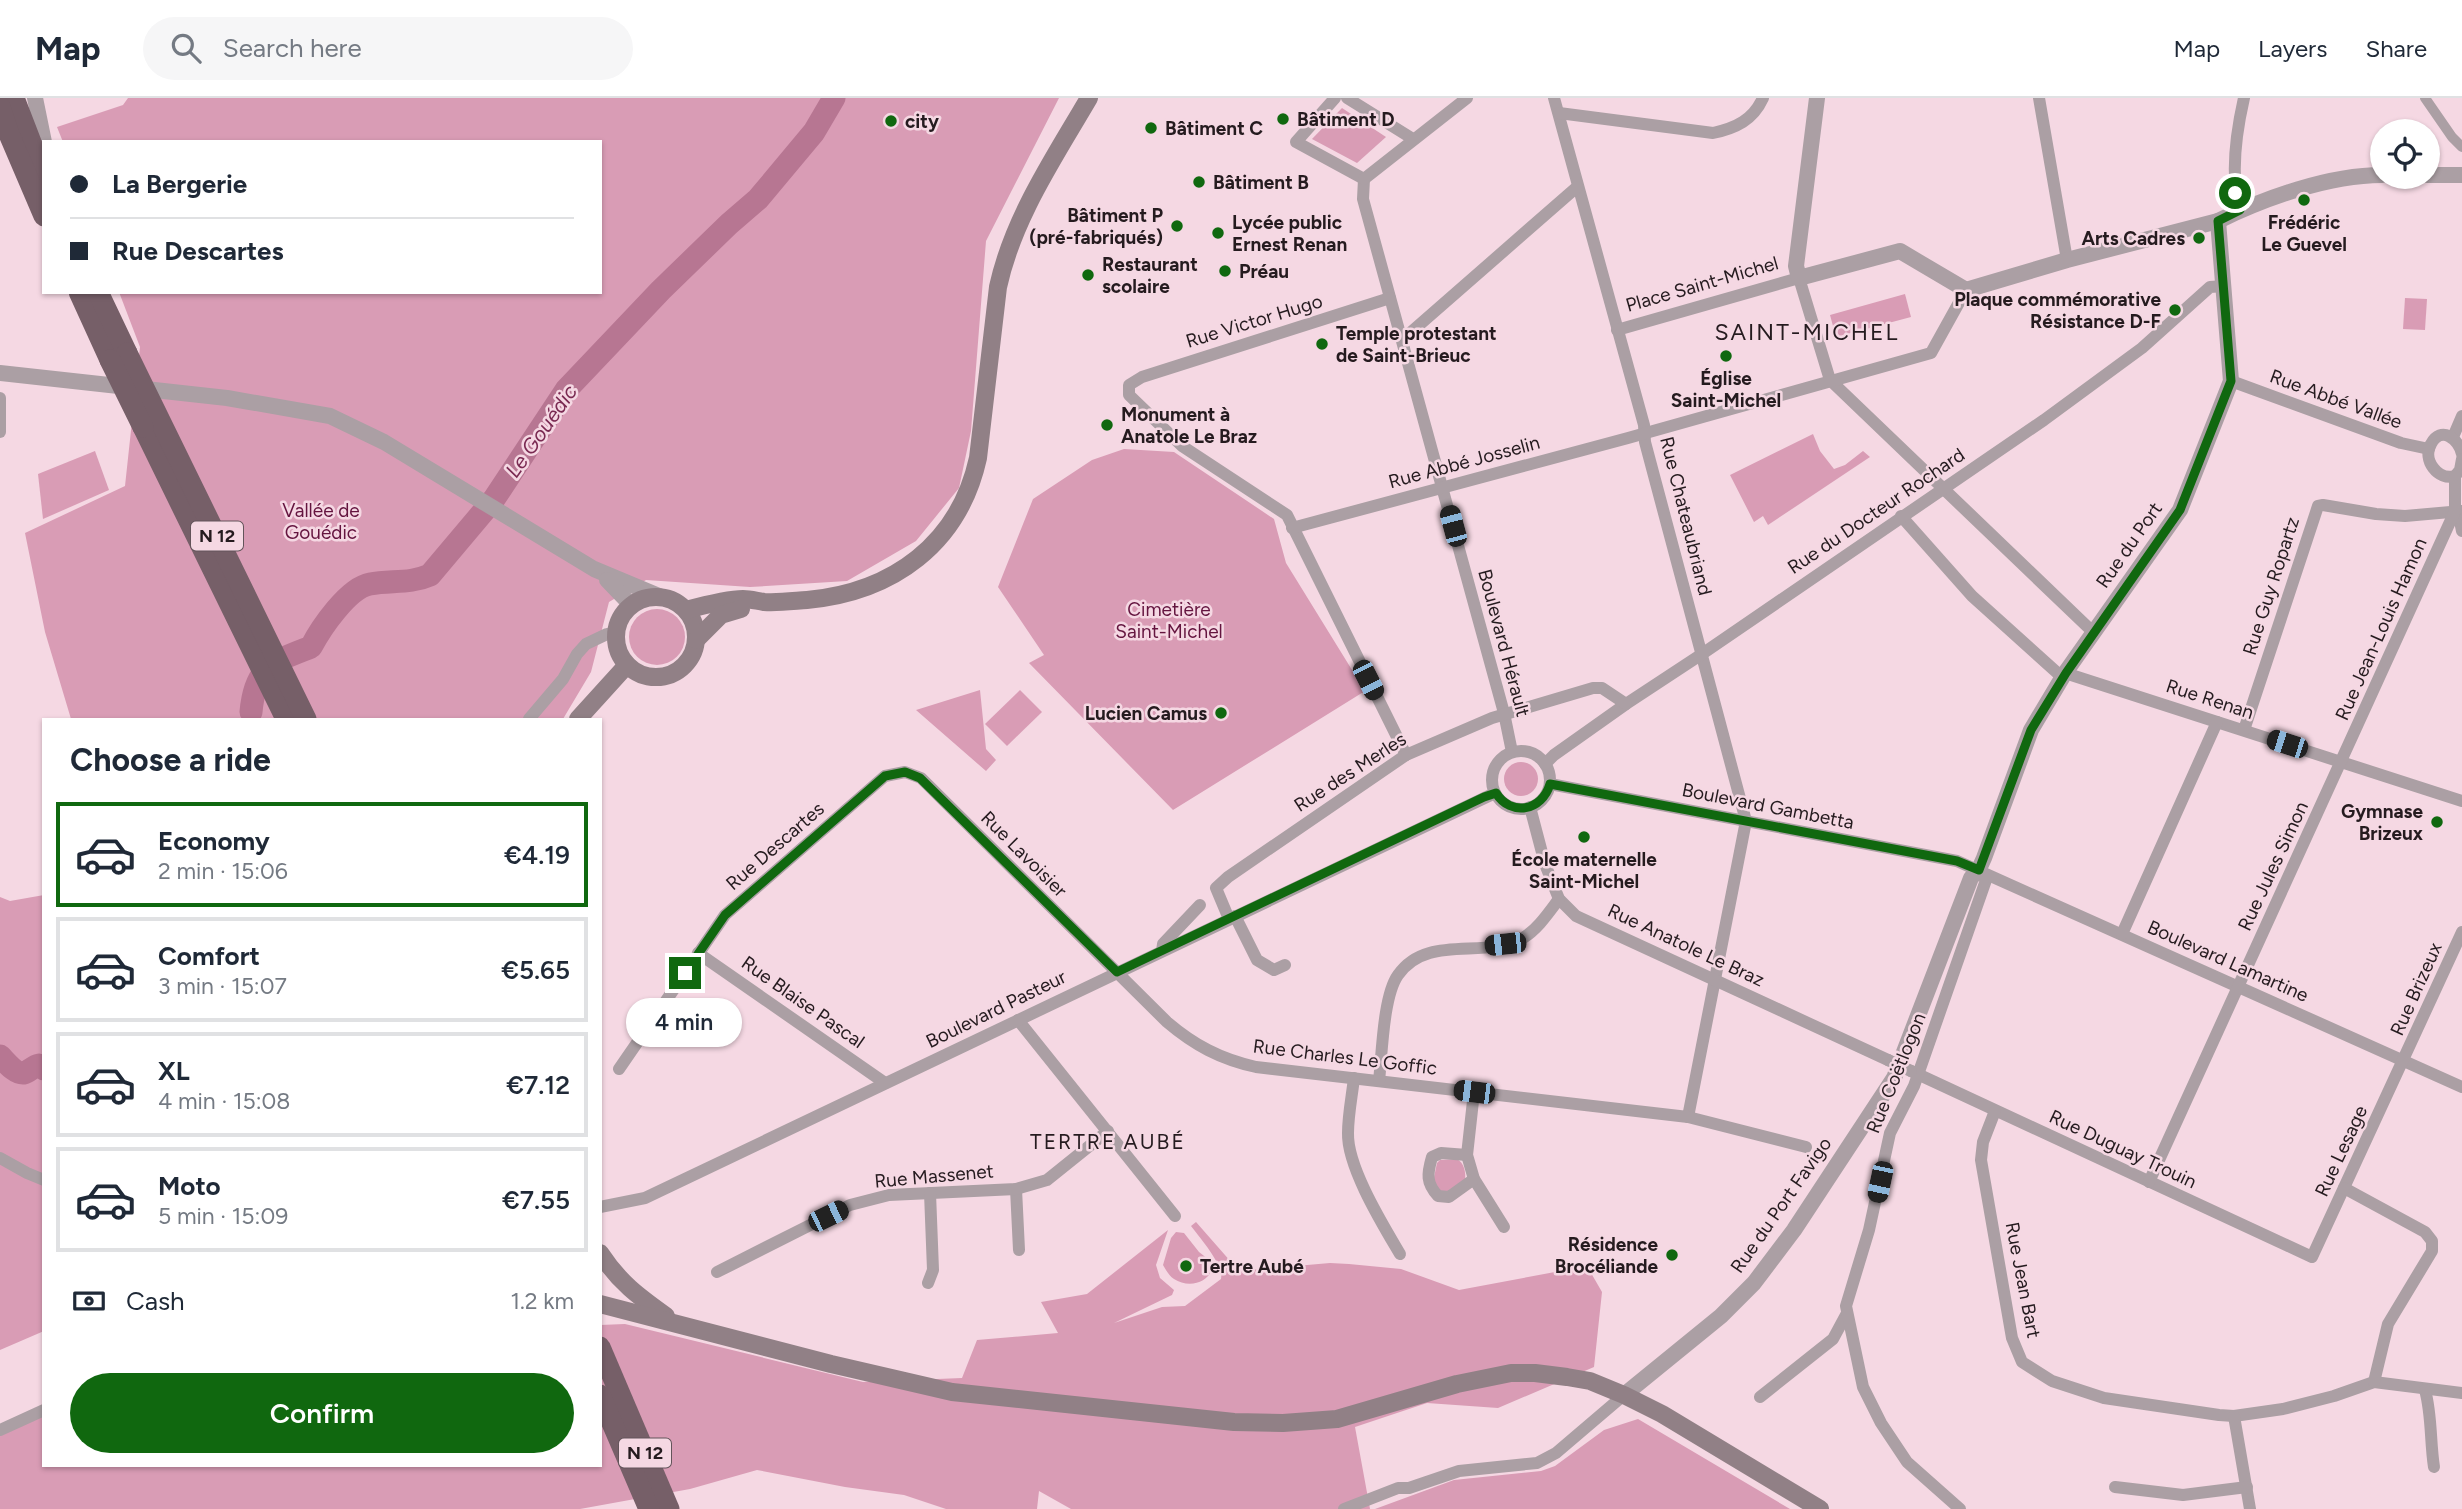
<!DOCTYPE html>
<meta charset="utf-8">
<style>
:root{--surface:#fff;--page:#f6f6f7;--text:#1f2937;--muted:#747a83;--line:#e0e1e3;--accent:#10680f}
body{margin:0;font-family:Figtree,sans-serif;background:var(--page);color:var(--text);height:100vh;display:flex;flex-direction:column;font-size:26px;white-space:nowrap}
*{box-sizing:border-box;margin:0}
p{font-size:23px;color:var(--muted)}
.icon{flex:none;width:38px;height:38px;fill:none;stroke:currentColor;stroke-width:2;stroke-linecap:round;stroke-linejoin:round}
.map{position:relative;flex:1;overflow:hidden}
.side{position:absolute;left:42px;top:620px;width:560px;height:749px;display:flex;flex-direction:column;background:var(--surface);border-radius:0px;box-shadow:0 2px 5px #0004}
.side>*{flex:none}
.hud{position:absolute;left:42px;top:42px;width:560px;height:154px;border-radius:0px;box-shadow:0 2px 5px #0004;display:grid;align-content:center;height:154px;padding:0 28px;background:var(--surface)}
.buttons{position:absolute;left:2370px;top:21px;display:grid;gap:14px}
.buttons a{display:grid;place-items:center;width:70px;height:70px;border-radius:50%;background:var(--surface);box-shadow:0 2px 5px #0004;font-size:35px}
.end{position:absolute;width:32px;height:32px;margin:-16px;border:9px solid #10680f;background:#fff;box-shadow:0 0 0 4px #fff}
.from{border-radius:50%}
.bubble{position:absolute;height:49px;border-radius:24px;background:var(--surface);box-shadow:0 2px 5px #0004;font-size:23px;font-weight:600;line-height:49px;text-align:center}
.car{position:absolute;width:21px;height:42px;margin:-21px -10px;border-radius:9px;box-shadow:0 0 5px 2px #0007;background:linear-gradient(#222 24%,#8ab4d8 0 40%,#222 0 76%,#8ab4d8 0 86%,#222 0)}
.hud b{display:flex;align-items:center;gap:24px;height:66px;font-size:26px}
.hud b+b{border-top:2px solid var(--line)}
.hud i{width:18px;height:18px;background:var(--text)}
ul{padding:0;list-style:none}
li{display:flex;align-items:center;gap:21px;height:105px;margin:0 14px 10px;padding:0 14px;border:4px solid var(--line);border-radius:0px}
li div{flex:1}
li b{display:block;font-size:26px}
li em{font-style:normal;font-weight:600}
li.on{border-color:var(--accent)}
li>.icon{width:63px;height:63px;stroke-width:1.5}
h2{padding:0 28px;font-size:32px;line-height:84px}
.pay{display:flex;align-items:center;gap:18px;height:77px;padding:0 28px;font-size:26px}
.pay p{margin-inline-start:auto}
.primary-button{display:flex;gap:14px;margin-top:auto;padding:14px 28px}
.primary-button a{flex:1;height:80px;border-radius:42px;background:var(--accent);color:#fff;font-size:28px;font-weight:600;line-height:80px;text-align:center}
header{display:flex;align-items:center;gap:42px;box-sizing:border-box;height:98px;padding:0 35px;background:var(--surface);border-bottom:2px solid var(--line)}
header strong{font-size:33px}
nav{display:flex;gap:38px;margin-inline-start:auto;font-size:24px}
.search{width:490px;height:63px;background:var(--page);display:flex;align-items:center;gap:18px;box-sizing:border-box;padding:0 24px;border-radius:38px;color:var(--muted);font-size:26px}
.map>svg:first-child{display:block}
.green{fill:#d99cb5}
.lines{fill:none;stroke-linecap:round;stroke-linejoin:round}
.river{stroke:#b77692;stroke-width:23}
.pedestrian{stroke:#ab9fa4;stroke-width:10}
.minor{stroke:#ab9fa4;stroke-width:12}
.tertiary{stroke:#ab9fa4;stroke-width:16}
.secondary{stroke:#918086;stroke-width:18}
.trunk{stroke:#765f68;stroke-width:21}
.minor-bridge{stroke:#ab9fa4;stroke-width:12}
.trunk-bridge{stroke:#765f68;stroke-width:21}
.route{stroke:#10680f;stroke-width:9}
.poi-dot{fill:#10680f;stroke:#f5d8e3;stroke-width:2.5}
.labels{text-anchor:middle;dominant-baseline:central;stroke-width:5;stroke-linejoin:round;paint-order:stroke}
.shield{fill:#f5d8e3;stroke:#63545a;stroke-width:2}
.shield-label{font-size:18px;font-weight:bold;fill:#251b1f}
.poi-label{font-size:19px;font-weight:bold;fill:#251b1f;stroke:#f5d8e3;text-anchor:start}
.street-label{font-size:19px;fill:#251b1f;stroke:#f5d8e3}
.park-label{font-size:19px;fill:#64143f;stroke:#f5d8e3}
.water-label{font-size:21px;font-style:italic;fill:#7a2a52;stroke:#f5d8e3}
.neighbourhood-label{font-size:21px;letter-spacing:2px;fill:#251b1f;stroke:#f5d8e3}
.quarter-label{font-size:23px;letter-spacing:2px;fill:#251b1f;stroke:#f5d8e3}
</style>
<header>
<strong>Map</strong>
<div class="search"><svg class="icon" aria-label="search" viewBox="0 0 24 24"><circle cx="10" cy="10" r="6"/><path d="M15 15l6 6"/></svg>Search here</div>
<nav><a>Map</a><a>Layers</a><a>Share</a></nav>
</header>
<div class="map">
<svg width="2462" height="1411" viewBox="0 0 2462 1411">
<rect width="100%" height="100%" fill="#f5d8e3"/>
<g class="green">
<path d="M128 0H1059L986 143 971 333 959 390 916 443 847 483 750 489 646 482 609 504 591 574 563 621H71L45 534 25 435 125 388 140 249 119 194H600V44H63L57 29 123 7Z"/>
<path d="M1342 10 1386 39 1357 65 1312 41Z"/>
<path d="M1905 196 1911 219 1836 239 1830 217Z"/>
<path d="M2405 200 2427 201 2425 232 2403 231Z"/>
<path d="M1813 336 1820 353 1834 371 1845 367 1863 353 1870 359 1768 427 1763 418 1754 424 1730 377Z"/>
<path d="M1124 351 1174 354 1274 421 1286 465 1365 593 1173 712 1029 565 1044 557 998 489 1033 401 1092 362Z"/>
<path d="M95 353 109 392 43 421 38 376Z"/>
<circle cx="657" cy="539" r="28"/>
<path d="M980 592 986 651 996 662 986 673 916 612Z"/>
<path d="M1020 592 1042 614 1007 648 985 626Z"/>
<circle cx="1521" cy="681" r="17"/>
<path d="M44 797V1233L0 1252V799L10 803Z"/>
<path d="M1457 1061C1464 1065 1466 1074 1465 1082L1447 1094 1439 1093 1433 1084 1437 1065 1440 1062Z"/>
<path d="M1196 1124 1239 1173 1330 1165 1349 1166 1401 1171 1459 1192 1587 1168 1602 1194 1594 1269 1498 1310 1427 1305 1355 1329 1370 1411H1071L1039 1393 1037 1411H946L904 1397 845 1389 757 1372 690 1391 580 1411H0V1338L44 1317V1367H600V1227L625 1226 863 1284 962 1280 977 1242 1058 1235 1041 1204 1087 1196 1168 1132 1156 1167 1160 1180 1174 1192 1172 1197 1114 1225 1162 1209 1185 1208 1221 1181C1224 1167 1200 1140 1191 1128Z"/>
<path d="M1176 1134 1184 1135 1199 1154 1213 1165C1212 1185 1189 1191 1174 1181 1169 1178 1166 1172 1163 1167L1171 1140Z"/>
<path d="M1638 1321 1790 1411H1375L1454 1382 1541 1373 1555 1368 1604 1332Z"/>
</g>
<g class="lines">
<g class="river">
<path d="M251 614C255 568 273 564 311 549 321 530 348 490 370 486 391 482 410 486 430 477L494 401 566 292 661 192 729 126 758 101 814 34 834 0"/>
<path d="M0 958C6 964 15 976 24 975 29 974 33 968 39 967L44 971"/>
</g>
<path class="pedestrian" d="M2425 0 2452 39 2462 49"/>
<g class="minor">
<path d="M1335 0 1296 44 1364 81"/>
<path d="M1347 0 1413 41"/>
<path d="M1554 0 1644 327 1645 344 1746 723 1688 1019"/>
<path d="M2039 0 2067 162"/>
<path d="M1559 15 1713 35C1736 30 1753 22 1763 0"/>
<path d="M1364 81 1363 101 1504 615 1512 654"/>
<path d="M1364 81 1467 0"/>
<path d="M2240 112C2230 78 2236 35 2244 0"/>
<path d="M1390 200 1142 279 1129 287V297L1182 348 1287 417 1406 657"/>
<path d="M1617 232 1799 180 1830 282 2094 535"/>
<path d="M1402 242 1577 89"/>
<path d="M2231 283 2401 345 2429 351"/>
<path d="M0 300V334"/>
<path d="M2453 339 2462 318"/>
<path d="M2455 378C2438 383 2422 362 2431 346 2441 327 2459 341 2462 356"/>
<path d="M2455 413 2460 423 2462 433"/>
<path d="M1901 418 1972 498 2063 580"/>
<path d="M1292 430 1628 340 1931 255 1966 192"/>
<path d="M2065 575 2462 703"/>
<path d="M529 621 563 581 577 556 586 546 607 536 616 534"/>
<path d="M2244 632 2318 408 2323 407 2376 416 2405 418 2462 413"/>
<circle cx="1521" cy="682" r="29"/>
<path d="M1545 666 1554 657 1626 606 1702 556 2044 322 2142 250 2210 189 2224 188"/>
<path d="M1550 686 1957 763 2462 989"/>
<path d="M1530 709 1545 766 1559 801 1576 818 1888 962"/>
<path d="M1235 818 1257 862 1274 872 1285 867"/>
<path d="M1229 821 1216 790 1228 779 1406 657 1492 620 1593 590H1602L1626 606"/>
<path d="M2122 836 2217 624"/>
<path d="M1162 853 1163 846 1200 807"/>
<path d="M698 855 885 985"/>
<path d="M1018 922 1175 1118"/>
<path d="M619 971 725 817 885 678 905 674 921 680 1167 924C1194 947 1220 961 1256 969L1688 1019 1806 1049"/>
<path d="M1911 973 2312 1159 2462 834"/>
<path d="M1354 980C1352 998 1348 1017 1348 1035 1347 1069 1383 1127 1400 1156"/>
<path d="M1379 983C1382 957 1383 898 1398 877 1427 835 1484 862 1523 840 1538 831 1549 814 1559 801"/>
<path d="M1474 994 1467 1057 1474 1081 1504 1129"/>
<path d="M1995 1013 1983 1044 1981 1062 2012 1240 2022 1264 2052 1283 2104 1300 2219 1317 2234 1318 2283 1311 2334 1298 2374 1284 2462 1295"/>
<path d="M1467 1057 1441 1055 1432 1059C1427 1076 1426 1085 1438 1098L1449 1099 1474 1081"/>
<path d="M0 1060 27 1075 44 1082"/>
<path d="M2149 1084 2455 413V378L2460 372 2462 361"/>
<path d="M2344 1090 2425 1134 2432 1143V1153L2388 1226 2374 1284"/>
<path d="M1016 1091 1019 1152"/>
<path d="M600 1109 645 1100 1495 695"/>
<path d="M717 1174 850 1107 889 1097 1016 1091 1047 1082 1108 1033"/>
<path d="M928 1185 933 1172 930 1095"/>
<path d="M2425 1292C2432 1317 2430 1344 2434 1369"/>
<path d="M1760 1299 1833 1241 1847 1215"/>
<path d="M2234 1318 2250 1411"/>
<path d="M0 1332 44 1312"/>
<path d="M2115 1389 2183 1397 2247 1389"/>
<path d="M1344 1411 1398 1390H1409L1459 1373 1537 1365 1556 1355 1624 1297"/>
<path d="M1960 1411 1907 1364 1881 1325 1863 1289 1846 1208 1869 1132 1890 1035 1914 988 1986 782 1979 772"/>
</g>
<g class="tertiary">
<path d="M35 0 44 44"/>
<path d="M1817 0 1796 168 1799 180 1900 153 1966 192 2067 162 2218 123C2265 100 2329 77 2382 77"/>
<path d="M2427 77H2462"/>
<path d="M0 275 227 300 330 318 384 344 594 471 661 499"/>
<path d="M607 482 631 507"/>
<path d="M1624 1297 1721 1218 1754 1185 1794 1132 1894 980 1971 780 1979 771 1984 760 2031 632 2065 575 2180 412 2231 283 2218 123"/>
</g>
<g class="secondary">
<circle cx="656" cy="539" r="40"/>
<path d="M686 512C701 508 728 501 743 501 750 501 757 503 764 504 778 505 793 503 807 502 893 494 959 446 978 360L998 189C1013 120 1054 60 1089 0"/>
<path d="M696 542 721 517 741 511"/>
<path d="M578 621 627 567"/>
<path d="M600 1155C619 1184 638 1198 666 1218"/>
<path d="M600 1206 831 1266 952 1294 1234 1324 1283 1325 1337 1321 1457 1286 1511 1275H1535L1567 1279 1590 1283 1624 1297 1662 1316 1820 1411"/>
</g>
<g class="trunk">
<path d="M14 0 44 78"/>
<path d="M0 9 9 36 44 118"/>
<path d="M79 194 110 262"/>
<path d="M98 194 127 255"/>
<path d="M143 329 286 621"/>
<path d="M600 1249 669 1411"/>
<path d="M600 1297 649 1411"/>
</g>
<path class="minor-bridge" d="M1888 962 1911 973"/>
<g class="trunk-bridge">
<path d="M127 255 306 621"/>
<path d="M110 262 143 329"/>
</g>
</g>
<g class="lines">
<path class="route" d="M685 875 725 817 885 678 905 674 920 680 1117 874 1484 699 1496 695C1511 719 1542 713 1550 686L1957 763 1979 772 2031 632 2066 575 2180 412 2231 283 2218 123 2240 112 2235 95"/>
</g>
<g class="poi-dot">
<circle cx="1283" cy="21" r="7"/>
<circle cx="891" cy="23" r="7"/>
<circle cx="1151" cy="30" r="7"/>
<circle cx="1199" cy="84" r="7"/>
<circle cx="2304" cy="102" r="7"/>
<circle cx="1177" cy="128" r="7"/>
<circle cx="1218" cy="135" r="7"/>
<circle cx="2199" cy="140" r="7"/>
<circle cx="1225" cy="173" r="7"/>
<circle cx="1088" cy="177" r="7"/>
<circle cx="2175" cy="212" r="7"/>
<circle cx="1322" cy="246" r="7"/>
<circle cx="1726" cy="258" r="7"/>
<circle cx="1107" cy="327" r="7"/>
<circle cx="1221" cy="615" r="7"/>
<circle cx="2437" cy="724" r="7"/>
<circle cx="1584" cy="739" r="7"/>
<circle cx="1672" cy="1157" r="7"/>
<circle cx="1186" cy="1168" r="7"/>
</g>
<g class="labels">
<g class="shield">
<rect x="191" y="423.5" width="52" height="29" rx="5"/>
<rect x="619" y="1340.5" width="52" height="29" rx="5"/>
</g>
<g class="shield-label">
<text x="217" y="438">N 12</text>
<text x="645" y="1355">N 12</text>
</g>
<g class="poi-label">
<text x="1297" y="21">Bâtiment D</text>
<text x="905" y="23">city</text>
<text x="1165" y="30">Bâtiment C</text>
<text x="1213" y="84">Bâtiment B</text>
<text x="1163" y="117" text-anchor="end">Bâtiment P<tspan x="1163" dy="22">(pré-fabriqués)</tspan></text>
<text x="1232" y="124">Lycée public<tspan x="1232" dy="22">Ernest Renan</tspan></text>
<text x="2304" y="124" text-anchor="middle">Frédéric<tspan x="2304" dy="22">Le Guevel</tspan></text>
<text x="2185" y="140" text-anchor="end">Arts Cadres</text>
<text x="1102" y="166">Restaurant<tspan x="1102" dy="22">scolaire</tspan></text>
<text x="1239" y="173">Préau</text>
<text x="2161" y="201" text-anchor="end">Plaque commémorative<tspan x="2161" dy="22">Résistance D-F</tspan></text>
<text x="1336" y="235">Temple protestant<tspan x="1336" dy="22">de Saint-Brieuc</tspan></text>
<text x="1726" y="280" text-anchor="middle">Église<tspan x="1726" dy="22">Saint-Michel</tspan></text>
<text x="1121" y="316">Monument à<tspan x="1121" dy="22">Anatole Le Braz</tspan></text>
<text x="1207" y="615" text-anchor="end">Lucien Camus</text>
<text x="2423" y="713" text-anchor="end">Gymnase<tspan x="2423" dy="22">Brizeux</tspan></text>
<text x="1584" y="761" text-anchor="middle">École maternelle<tspan x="1584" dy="22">Saint-Michel</tspan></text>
<text x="1658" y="1146" text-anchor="end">Résidence<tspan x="1658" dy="22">Brocéliande</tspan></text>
<text x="1200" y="1168">Tertre Aubé</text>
</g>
<g class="street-label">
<text transform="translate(1702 186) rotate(-16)">Place Saint-Michel</text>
<text transform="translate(1254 223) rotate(-17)">Rue Victor Hugo</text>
<text transform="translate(2336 301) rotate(20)">Rue Abbé Vallée</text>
<text transform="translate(1464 364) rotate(-15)">Rue Abbé Josselin</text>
<text transform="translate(1876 413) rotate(-34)">Rue du Docteur Rochard</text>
<text transform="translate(1686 418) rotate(76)">Rue Chateaubriand</text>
<text transform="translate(2129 447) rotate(-55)">Rue du Port</text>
<text transform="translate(2271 488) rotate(-72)">Rue Guy Ropartz</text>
<text transform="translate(2381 531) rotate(-66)">Rue Jean-Louis Hamon</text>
<text transform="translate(1504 545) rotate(75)">Boulevard Hérault</text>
<text transform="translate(2210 601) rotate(18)">Rue Renan</text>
<text transform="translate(1350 674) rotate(-33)">Rue des Merles</text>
<text transform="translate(1768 708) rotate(11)">Boulevard Gambetta</text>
<text transform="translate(775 748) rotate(-41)">Rue Descartes</text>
<text transform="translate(1024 756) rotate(45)">Rue Lavoisier</text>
<text transform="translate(2273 768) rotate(-65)">Rue Jules Simon</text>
<text transform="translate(1686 847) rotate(25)">Rue Anatole Le Braz</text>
<text transform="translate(2228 863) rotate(24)">Boulevard Lamartine</text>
<text transform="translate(2416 891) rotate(-66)">Rue Brizeux</text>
<text transform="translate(803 904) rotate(35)">Rue Blaise Pascal</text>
<text transform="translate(996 911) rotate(-26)">Boulevard Pasteur</text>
<text transform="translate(1345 959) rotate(7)">Rue Charles Le Goffic</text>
<text transform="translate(1896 975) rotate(-68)">Rue Coëtlogon</text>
<text transform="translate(2123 1051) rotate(25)">Rue Duguay Trouin</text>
<text transform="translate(2341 1053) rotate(-65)">Rue Lesage</text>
<text transform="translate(934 1078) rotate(-5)">Rue Massenet</text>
<text transform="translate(1781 1107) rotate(-55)">Rue du Port Favigo</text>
<text transform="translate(2023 1182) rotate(79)">Rue Jean Bart</text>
</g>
<g class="park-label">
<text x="321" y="412">Vallée de<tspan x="321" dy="22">Gouédic</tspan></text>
<text x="1169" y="511">Cimetière<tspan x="1169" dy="22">Saint-Michel</tspan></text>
</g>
<g class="water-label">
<text transform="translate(541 333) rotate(-55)">Le Gouédic</text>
</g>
<g class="neighbourhood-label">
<text x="1108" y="1043">TERTRE AUBÉ</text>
</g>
<g class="quarter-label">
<text x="1807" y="234">SAINT-MICHEL</text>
</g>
</g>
</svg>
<div class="buttons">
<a><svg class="icon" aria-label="locate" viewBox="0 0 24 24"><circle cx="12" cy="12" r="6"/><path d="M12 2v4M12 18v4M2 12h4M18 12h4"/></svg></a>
</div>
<i class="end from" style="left:2235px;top:95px"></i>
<i class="end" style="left:685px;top:875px"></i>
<div class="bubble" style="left:626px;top:900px;width:116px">4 min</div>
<i class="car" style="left:1453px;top:428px;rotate:345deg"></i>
<i class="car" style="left:1368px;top:582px;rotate:153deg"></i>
<i class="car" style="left:2287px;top:646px;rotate:288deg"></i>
<i class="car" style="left:1505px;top:846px;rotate:264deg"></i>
<i class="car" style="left:1474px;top:994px;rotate:277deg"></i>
<i class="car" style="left:1880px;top:1084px;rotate:192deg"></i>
<i class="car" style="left:828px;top:1118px;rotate:64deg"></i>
<div class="hud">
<b><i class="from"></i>La Bergerie</b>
<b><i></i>Rue Descartes</b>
</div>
<section class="side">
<h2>Choose a ride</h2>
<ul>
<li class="on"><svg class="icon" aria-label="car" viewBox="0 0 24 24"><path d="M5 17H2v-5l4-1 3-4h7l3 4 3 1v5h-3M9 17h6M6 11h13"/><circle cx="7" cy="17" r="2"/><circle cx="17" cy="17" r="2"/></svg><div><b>Economy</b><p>2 min · 15:06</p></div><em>€4.19</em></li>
<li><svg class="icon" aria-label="car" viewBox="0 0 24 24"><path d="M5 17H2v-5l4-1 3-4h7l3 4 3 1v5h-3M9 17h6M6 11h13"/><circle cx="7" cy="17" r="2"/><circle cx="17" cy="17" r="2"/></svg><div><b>Comfort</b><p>3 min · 15:07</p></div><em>€5.65</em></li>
<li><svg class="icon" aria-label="car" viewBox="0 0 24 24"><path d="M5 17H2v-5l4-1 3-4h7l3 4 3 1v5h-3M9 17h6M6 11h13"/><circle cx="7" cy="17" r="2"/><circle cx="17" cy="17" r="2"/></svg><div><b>XL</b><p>4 min · 15:08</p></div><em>€7.12</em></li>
<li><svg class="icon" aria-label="car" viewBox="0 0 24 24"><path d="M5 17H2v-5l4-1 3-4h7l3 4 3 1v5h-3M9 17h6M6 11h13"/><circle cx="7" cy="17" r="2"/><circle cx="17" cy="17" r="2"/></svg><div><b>Moto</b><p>5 min · 15:09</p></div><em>€7.55</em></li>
</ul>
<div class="pay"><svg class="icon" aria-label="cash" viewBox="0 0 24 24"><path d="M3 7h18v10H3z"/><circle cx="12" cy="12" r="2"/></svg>Cash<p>1.2 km</p></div>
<div class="primary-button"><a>Confirm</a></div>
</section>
</div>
